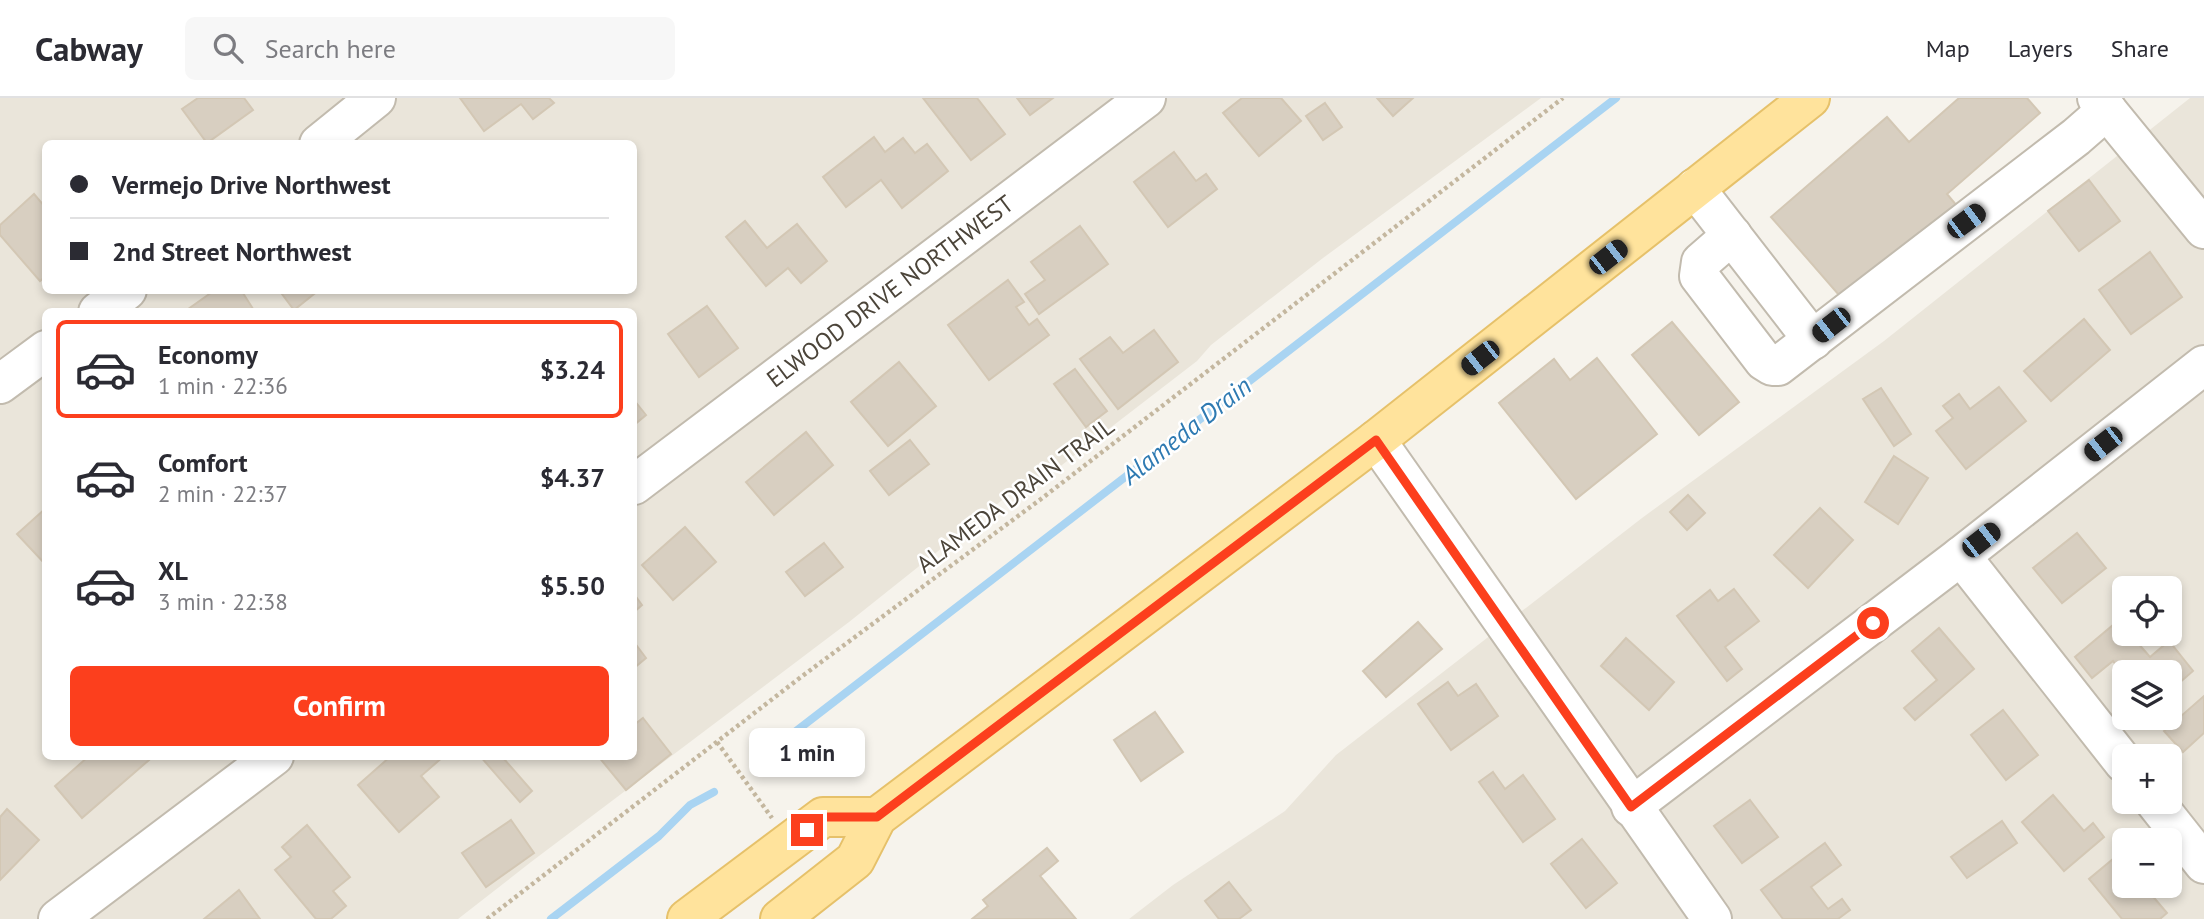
<!DOCTYPE html>
<meta charset="utf-8">
<style>
:root{--surface:#fff;--page:#f7f7f7;--text:#2b2b33;--muted:#7c7c81;--line:#e1e1e2;--accent:#fc3f1d}
body{margin:0;font-family:"PT Sans",sans-serif;background:var(--page);color:var(--text);height:100vh;display:flex;flex-direction:column;font-size:26px;white-space:nowrap}
*{box-sizing:border-box;margin:0}
p{font-size:23px;color:var(--muted)}
.icon{flex:none;width:38px;height:38px;fill:none;stroke:currentColor;stroke-width:2;stroke-linecap:round;stroke-linejoin:round}
.map{position:relative;flex:1;overflow:hidden}
.side{position:absolute;left:42px;top:210px;width:595px;height:452px;display:flex;flex-direction:column;background:var(--surface);border-radius:10px;box-shadow:0 4px 10px #0003}
.side>*{flex:none}
.hud{position:absolute;left:42px;top:42px;width:595px;height:154px;border-radius:10px;box-shadow:0 4px 10px #0003;display:grid;align-content:center;height:154px;padding:0 28px;background:var(--surface)}
.buttons{position:absolute;left:2112px;top:478px;display:grid;gap:14px}
.buttons a{display:grid;place-items:center;width:70px;height:70px;border-radius:10px;background:var(--surface);box-shadow:0 4px 10px #0003;font-size:35px}
.end{position:absolute;width:32px;height:32px;margin:-16px;border:9px solid #fc3f1d;background:#fff;box-shadow:0 0 0 4px #fff}
.from{border-radius:50%}
.bubble{position:absolute;height:49px;border-radius:10px;background:var(--surface);box-shadow:0 4px 10px #0003;font-size:23px;font-weight:700;line-height:49px;text-align:center}
.car{position:absolute;width:21px;height:42px;margin:-21px -10px;border-radius:9px;box-shadow:0 0 5px 2px #0007;background:linear-gradient(#222 24%,#8ab4d8 0 40%,#222 0 76%,#8ab4d8 0 86%,#222 0)}
.hud b{display:flex;align-items:center;gap:24px;height:66px;font-size:26px}
.hud b+b{border-top:2px solid var(--line)}
.hud i{width:18px;height:18px;background:var(--text)}
ul{padding:12px 0 0;list-style:none}
li{display:flex;align-items:center;gap:21px;height:98px;margin:0 14px 10px;padding:0 14px;border:4px solid transparent;border-radius:10px}
li div{flex:1}
li b{display:block;font-size:26px}
li em{font-style:normal;font-weight:700}
li.active{border-color:var(--accent)}
li>.icon{width:63px;height:63px;stroke-width:1.5}
.button{display:flex;gap:14px;margin-top:auto;padding:14px 28px}
.button a{flex:1;height:80px;border-radius:10px;background:var(--accent);color:#fff;font-size:28px;font-weight:700;line-height:80px;text-align:center}
header{display:flex;align-items:center;gap:42px;box-sizing:border-box;height:98px;padding:0 35px;background:var(--surface);border-bottom:2px solid var(--line)}
header strong{font-size:33px}
nav{display:flex;gap:38px;margin-inline-start:auto;font-size:24px}
.search{width:490px;height:63px;background:var(--page);display:flex;align-items:center;gap:18px;box-sizing:border-box;padding:0 24px;border-radius:10px;color:var(--muted);font-size:26px}
.map>svg:first-child{display:block}
.residential{fill:#eae5da;fill-rule:evenodd}
.lines{fill:none;stroke-linecap:round;stroke-linejoin:round}
.stream{stroke:#a9d4f2;stroke-width:8}
.building{fill:#d8cfc1;stroke:#d3c7b4;stroke-width:2}
.minor-casing{stroke:#c2bbae;stroke-width:42}
.major-casing{stroke:#e6c16a;stroke-width:42}
.path{stroke:#c4b79f;stroke-width:4.5;stroke-dasharray:3.5 3.5;stroke-linecap:butt}
.minor{stroke:#fff;stroke-width:38}
.major{stroke:#ffe39c;stroke-width:38}
.route{stroke:#fc3f1d;stroke-width:9}
.labels{text-anchor:middle;dominant-baseline:central;stroke-width:5;stroke-linejoin:round;paint-order:stroke}
.street-label{font-size:24px;fill:#4b4439;stroke:#fff}
.water-label{font-size:26px;font-style:italic;fill:#2e7ab2;stroke:#fff}
</style>
<header>
<strong>Cabway</strong>
<div class="search"><svg class="icon" aria-label="search" viewBox="0 0 24 24"><circle cx="10" cy="10" r="6"/><path d="M15 15l6 6"/></svg>Search here</div>
<nav><a>Map</a><a>Layers</a><a>Share</a></nav>
</header>
<div class="map">
<svg width="2204" height="821" viewBox="0 0 2204 821">
<rect width="100%" height="100%" fill="#f6f3ec"/>
<g class="residential">
<path d="M0 0H1541L1323 160 1211 247 1197 263 1023 397 1016 391 849 524 531 764 458 821H0ZM46 46H634V192H46ZM46 214H634V658H46Z"/>
<path d="M2190 0H2204V821H1129L1173 787 1285 713 1336 657 1642 420 1884 243ZM2124 490H2170V536H2124ZM2124 574H2170V620H2124ZM2124 658H2170V704H2124ZM2124 742H2170V788H2124Z"/>
</g>
<g class="lines">
<g class="stream">
<path d="M756 664 1616 0"/>
<path d="M551 821 659 738 690 707 714 694"/>
</g>
</g>
<g class="building">
<path d="M198 0H244L253 12 207 45 182 11Z"/>
<path d="M460 0H549L554 5 533 21 521 6 484 33Z"/>
<path d="M923 0H977L1005 36 971 62Z"/>
<path d="M1017 0H1053L1030 17Z"/>
<path d="M1242 0H1281L1301 23 1259 58 1223 15Z"/>
<path d="M1377 0H1413L1393 18Z"/>
<path d="M1959 0H2027L2040 15 1947 96 1957 108 1846 205 1771 119 1887 19 1909 44Z"/>
<path d="M1325 5 1342 29 1323 42 1306 18Z"/>
<path d="M874 39 885 54 903 40 915 55 927 46 948 73 902 110 881 82 846 109 823 79Z"/>
<path d="M1174 54 1196 83 1206 76 1217 91 1168 129 1134 84Z"/>
<path d="M2089 82 2120 123 2079 153 2048 113Z"/>
<path d="M34 96 46 110V178L40 183 0 137V127Z"/>
<path d="M745 123 767 150 797 126 827 163 801 185 788 170 766 188 726 139Z"/>
<path d="M1080 128 1108 166 1039 216 1025 196 1045 182 1031 164Z"/>
<path d="M2150 154 2182 199 2131 236 2099 192Z"/>
<path d="M1008 182 1024 204 1016 209 1029 227 1037 221 1049 237 989 282 948 227Z"/>
<path d="M215 192H241L255 214H184Z"/>
<path d="M279 192H319L294 212Z"/>
<path d="M707 208 738 250 699 279 668 236Z"/>
<path d="M2084 221 2110 252 2051 303 2024 273Z"/>
<path d="M1672 224 1739 304 1699 337 1632 257Z"/>
<path d="M1154 232 1178 264 1118 311 1080 261 1110 239 1123 255Z"/>
<path d="M1597 260 1657 336 1576 401 1499 305 1554 261 1570 282Z"/>
<path d="M899 264 936 308 888 348 851 304Z"/>
<path d="M1075 271 1107 313 1086 329 1054 286Z"/>
<path d="M1999 289 2026 323 1966 371 1936 333 1953 320 1943 308 1959 296 1970 311Z"/>
<path d="M1881 290 1911 336 1894 348 1863 301Z"/>
<path d="M634 302 646 317 634 327Z"/>
<path d="M806 334 833 367 774 417 746 384Z"/>
<path d="M910 342 929 366 889 397 870 373Z"/>
<path d="M1894 358 1928 380 1898 426 1865 404Z"/>
<path d="M1688 397 1705 415 1687 432 1670 414Z"/>
<path d="M46 410V467L17 436Z"/>
<path d="M1820 410 1853 442 1808 490 1774 457Z"/>
<path d="M685 429 716 464 673 502 642 467Z"/>
<path d="M2077 435 2106 470 2062 505 2033 470Z"/>
<path d="M824 445 843 469 805 498 786 474Z"/>
<path d="M1734 491 1759 523 1725 549 1742 571 1727 583 1677 518 1710 492 1718 503Z"/>
<path d="M634 496 642 507 634 514Z"/>
<path d="M2119 522 2124 528V536H2130L2150 559 2169 543 2193 573 2170 593V574H2124V578L2113 563 2092 580 2075 559Z"/>
<path d="M1418 524 1442 551 1386 599 1363 573Z"/>
<path d="M1939 530 1974 571 1915 622 1904 610 1937 582 1912 553Z"/>
<path d="M1626 540 1674 584 1649 612 1601 568Z"/>
<path d="M634 544 646 560 634 570Z"/>
<path d="M1448 584 1458 598 1476 586 1498 618 1451 652 1418 606Z"/>
<path d="M2204 598V635L2183 654 2164 633Z"/>
<path d="M2003 612 2038 657 2006 682 1971 637Z"/>
<path d="M1155 614 1183 654 1141 683 1114 642Z"/>
<path d="M643 620 671 656 626 692 598 658H634V627Z"/>
<path d="M89 658H146L149 662 82 720 55 688Z"/>
<path d="M391 658H444L421 678 439 699 399 734 358 687Z"/>
<path d="M480 658H507L504 661 532 693 520 704Z"/>
<path d="M1493 674 1505 691 1523 677 1555 721 1523 744 1479 684Z"/>
<path d="M2053 697 2084 733 2093 725 2104 739 2064 773 2022 724Z"/>
<path d="M1750 702 1778 739 1742 765 1714 728Z"/>
<path d="M7 711 39 742 0 782V719Z"/>
<path d="M511 722 534 755 486 789 462 755Z"/>
<path d="M2002 723 2017 745 1967 780 1951 759Z"/>
<path d="M307 727 350 779 333 793 346 808 331 821H316L275 772 291 759 282 749Z"/>
<path d="M1582 741 1617 785 1586 810 1551 766Z"/>
<path d="M1825 745 1841 767 1811 789 1828 811 1842 801 1850 812 1838 821H1783L1761 792Z"/>
<path d="M1047 750 1058 763 1040 778 1076 821H972L988 808 983 802Z"/>
<path d="M2119 756 2124 763V788H2144L2167 815 2160 821H2122L2089 781Z"/>
<path d="M1229 784 1251 812 1239 821H1219L1205 803Z"/>
<path d="M239 792 260 821H204Z"/>
</g>
<g class="lines">
<g class="minor-casing">
<g id="minor">
<path d="M2097 0 2204 131"/>
<path d="M319 46 376 0"/>
<path d="M1695 90 1813 242"/>
<path d="M1732 137 1701 164 1699 178 1764 263 1772 268H1778L2076 39 2107 12"/>
<path d="M98 214 127 192"/>
<path d="M0 286 46 252"/>
<path d="M1376 342 1712 821"/>
<path d="M634 387 1146 0"/>
<path d="M1961 458 2124 665"/>
<path d="M2155 704 2204 766"/>
<path d="M1631 709 1961 458 2204 267"/>
<path d="M58 821 274 658"/>
</g>
</g>
<g class="major-casing">
<g id="major">
<path d="M687 821 823 719H877"/>
<path d="M780 821 855 762 877 719 1376 342 1810 0"/>
</g>
</g>
<g class="path">
<path d="M717 644 772 720"/>
<path d="M487 821 801 579 1041 401 1563 0"/>
</g>
<use href="#minor" class="minor"/>
<use href="#major" class="major"/>
</g>
<g class="lines">
<path class="route" d="M807 732 823 719H877L1376 342 1631 709 1873 525"/>
</g>
<g class="labels">
<g class="street-label">
<text transform="translate(890 193) rotate(-37)">ELWOOD DRIVE NORTHWEST</text>
<text transform="translate(1015 397) rotate(-37)">ALAMEDA DRAIN TRAIL</text>
</g>
<g class="water-label">
<text transform="translate(1186 332) rotate(-38)">Alameda Drain</text>
</g>
</g>
</svg>
<div class="buttons">
<a><svg class="icon" aria-label="locate" viewBox="0 0 24 24"><circle cx="12" cy="12" r="6"/><path d="M12 2v4M12 18v4M2 12h4M18 12h4"/></svg></a>
<a><svg class="icon" aria-label="layers" viewBox="0 0 24 24"><path d="M12 4l9 5-9 5-9-5zM3 14l9 5 9-5"/></svg></a>
<a>+</a>
<a>−</a>
</div>
<i class="end from" style="left:1873px;top:525px"></i>
<i class="end" style="left:807px;top:732px"></i>
<div class="bubble" style="left:749px;top:630px;width:116px">1 min</div>
<i class="car" style="left:1966px;top:123px;rotate:53deg"></i>
<i class="car" style="left:1608px;top:159px;rotate:52deg"></i>
<i class="car" style="left:1831px;top:227px;rotate:232deg"></i>
<i class="car" style="left:1480px;top:260px;rotate:232deg"></i>
<i class="car" style="left:2103px;top:346px;rotate:232deg"></i>
<i class="car" style="left:1981px;top:442px;rotate:52deg"></i>
<div class="hud">
<b><i class="from"></i>Vermejo Drive Northwest</b>
<b><i></i>2nd Street Northwest</b>
</div>
<section class="side">
<ul>
<li class="active"><svg class="icon" aria-label="car" viewBox="0 0 24 24"><path d="M5 17H2v-5l4-1 3-4h7l3 4 3 1v5h-3M9 17h6M6 11h13"/><circle cx="7" cy="17" r="2"/><circle cx="17" cy="17" r="2"/></svg><div><b>Economy</b><p>1 min · 22:36</p></div><em>$3.24</em></li>
<li><svg class="icon" aria-label="car" viewBox="0 0 24 24"><path d="M5 17H2v-5l4-1 3-4h7l3 4 3 1v5h-3M9 17h6M6 11h13"/><circle cx="7" cy="17" r="2"/><circle cx="17" cy="17" r="2"/></svg><div><b>Comfort</b><p>2 min · 22:37</p></div><em>$4.37</em></li>
<li><svg class="icon" aria-label="car" viewBox="0 0 24 24"><path d="M5 17H2v-5l4-1 3-4h7l3 4 3 1v5h-3M9 17h6M6 11h13"/><circle cx="7" cy="17" r="2"/><circle cx="17" cy="17" r="2"/></svg><div><b>XL</b><p>3 min · 22:38</p></div><em>$5.50</em></li>
</ul>
<div class="button"><a>Confirm</a></div>
</section>
</div>
